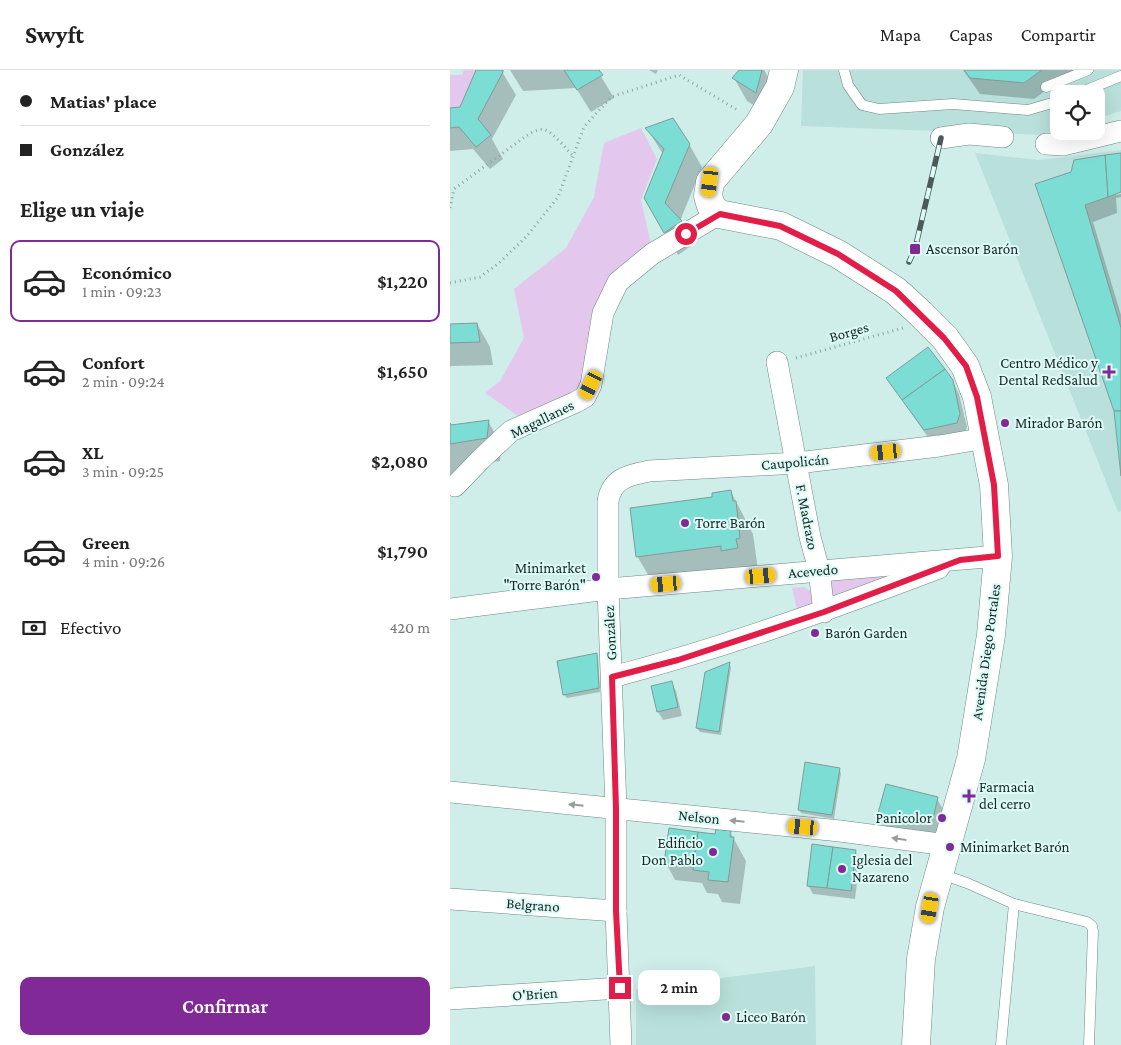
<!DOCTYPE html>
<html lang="es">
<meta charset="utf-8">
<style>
:root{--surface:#fff;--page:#f6f6f6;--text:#222;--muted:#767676;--line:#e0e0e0;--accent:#802997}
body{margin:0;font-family:"Crimson Pro",serif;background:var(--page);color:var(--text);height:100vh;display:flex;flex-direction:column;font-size:19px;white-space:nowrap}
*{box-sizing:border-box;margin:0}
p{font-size:16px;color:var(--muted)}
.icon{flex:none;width:28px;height:28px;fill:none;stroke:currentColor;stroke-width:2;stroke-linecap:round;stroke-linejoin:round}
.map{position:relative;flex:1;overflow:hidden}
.side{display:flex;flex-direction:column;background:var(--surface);width:450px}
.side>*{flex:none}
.top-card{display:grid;align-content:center;height:110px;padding:0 20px;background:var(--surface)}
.tools{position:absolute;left:600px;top:15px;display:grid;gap:10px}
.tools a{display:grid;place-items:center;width:55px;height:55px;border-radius:10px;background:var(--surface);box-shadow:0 5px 20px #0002;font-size:25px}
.end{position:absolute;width:22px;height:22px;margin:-11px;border:6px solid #e11d48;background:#fff;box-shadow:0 0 0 2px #fff}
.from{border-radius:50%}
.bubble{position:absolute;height:35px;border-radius:10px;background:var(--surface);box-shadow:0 5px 20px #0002;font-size:16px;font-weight:600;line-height:35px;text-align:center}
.car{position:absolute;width:15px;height:30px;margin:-15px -8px;border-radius:6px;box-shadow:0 0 4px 1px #0007;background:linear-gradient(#f5c518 24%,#345 0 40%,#f5c518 0 76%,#345 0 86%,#f5c518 0)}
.top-card b{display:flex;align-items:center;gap:18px;height:48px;font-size:19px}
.top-card b+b{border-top:1px solid var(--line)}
.top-card i{width:12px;height:12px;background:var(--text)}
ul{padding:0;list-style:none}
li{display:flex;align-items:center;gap:15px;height:82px;margin:0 10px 8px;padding:0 10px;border:2px solid transparent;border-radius:10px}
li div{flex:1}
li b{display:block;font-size:19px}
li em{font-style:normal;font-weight:600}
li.current{border-color:var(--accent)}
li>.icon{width:45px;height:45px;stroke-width:1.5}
h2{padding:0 20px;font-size:22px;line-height:60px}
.pay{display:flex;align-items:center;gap:12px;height:55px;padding:0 20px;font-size:19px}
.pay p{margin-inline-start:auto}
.cta{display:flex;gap:10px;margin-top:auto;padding:10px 20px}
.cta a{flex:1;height:58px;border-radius:10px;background:var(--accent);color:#fff;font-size:20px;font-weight:600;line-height:58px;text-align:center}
header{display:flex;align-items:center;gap:30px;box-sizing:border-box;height:70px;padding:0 25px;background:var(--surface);border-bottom:1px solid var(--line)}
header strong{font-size:24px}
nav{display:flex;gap:28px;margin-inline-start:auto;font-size:18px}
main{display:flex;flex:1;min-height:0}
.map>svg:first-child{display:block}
.built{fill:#b9e0db}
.green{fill:#e4c7ed}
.shadow{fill:#0003}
.building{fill:#7cddd4;stroke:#7f9c98}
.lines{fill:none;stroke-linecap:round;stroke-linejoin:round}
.lane-casing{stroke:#6c8985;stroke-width:11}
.street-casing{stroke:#6c8985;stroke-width:22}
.secondary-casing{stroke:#6c8985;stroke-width:29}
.path{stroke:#8ca4a1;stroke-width:3;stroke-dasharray:1 4;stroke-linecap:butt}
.lane{stroke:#fff;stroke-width:10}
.street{stroke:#fff;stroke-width:21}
.secondary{stroke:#fff;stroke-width:28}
.rail-casing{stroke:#495a57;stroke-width:5.5}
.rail{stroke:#dcfbf7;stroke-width:4;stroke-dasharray:11;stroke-linecap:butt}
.oneway{fill:#989d9c}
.route{stroke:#e11d48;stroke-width:6}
.poi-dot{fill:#802997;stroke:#dcfbf7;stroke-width:2}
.labels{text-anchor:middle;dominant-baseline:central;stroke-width:4;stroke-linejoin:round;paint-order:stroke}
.poi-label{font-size:15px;fill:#192523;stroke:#dcfbf7;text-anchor:start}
.street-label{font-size:15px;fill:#192523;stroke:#dcfbf7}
</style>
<header>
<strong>Swyft</strong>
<nav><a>Mapa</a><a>Capas</a><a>Compartir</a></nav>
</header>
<main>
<section class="side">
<div class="top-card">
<b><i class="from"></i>Matias' place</b>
<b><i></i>González</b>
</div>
<h2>Elige un viaje</h2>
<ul>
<li class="current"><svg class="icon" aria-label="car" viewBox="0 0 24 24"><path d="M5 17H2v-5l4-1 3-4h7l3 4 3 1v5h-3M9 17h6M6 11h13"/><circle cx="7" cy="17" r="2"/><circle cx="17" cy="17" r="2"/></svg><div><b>Económico</b><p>1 min · 09:23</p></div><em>$1,220</em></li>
<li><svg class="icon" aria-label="car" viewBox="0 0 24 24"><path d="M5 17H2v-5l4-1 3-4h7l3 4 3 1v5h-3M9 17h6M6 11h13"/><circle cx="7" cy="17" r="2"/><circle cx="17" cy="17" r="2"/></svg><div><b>Confort</b><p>2 min · 09:24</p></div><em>$1,650</em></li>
<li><svg class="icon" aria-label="car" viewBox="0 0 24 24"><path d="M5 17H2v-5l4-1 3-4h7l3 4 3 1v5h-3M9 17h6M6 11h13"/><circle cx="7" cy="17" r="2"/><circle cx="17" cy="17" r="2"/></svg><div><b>XL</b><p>3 min · 09:25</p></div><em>$2,080</em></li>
<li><svg class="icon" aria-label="car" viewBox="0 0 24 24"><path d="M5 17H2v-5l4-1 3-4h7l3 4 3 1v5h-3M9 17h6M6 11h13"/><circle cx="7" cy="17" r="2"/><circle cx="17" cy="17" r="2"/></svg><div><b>Green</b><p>4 min · 09:26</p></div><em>$1,790</em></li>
</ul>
<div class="pay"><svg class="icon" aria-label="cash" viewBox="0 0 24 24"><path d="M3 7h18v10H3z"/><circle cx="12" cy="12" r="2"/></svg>Efectivo<p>420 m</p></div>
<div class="cta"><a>Confirmar</a></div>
</section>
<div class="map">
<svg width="671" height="975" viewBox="0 0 671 975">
<rect width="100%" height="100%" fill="#cfeeea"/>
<g class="built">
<path d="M353 0H671V41L646 49V24H609V61L596 65 351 56Z"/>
<path d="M671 80V441L668 442 525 83 589 90Z"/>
<path d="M365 896 366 975H186V919Z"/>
</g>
<g class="green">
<path d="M14 0H26L10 37 0 38V5H12Z"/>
<path d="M191 58 207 89 191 130 200 170V177L157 214 130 319 102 336 68 346 35 323 50 311 74 268 64 219 116 178 144 127 154 73Z"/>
<path d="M433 506 434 515 379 530 376 517 387 508Z"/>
<path d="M354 517 364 524 366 533 348 544 342 518Z"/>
</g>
<g class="shadow">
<path d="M27 0H51L66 25 42 69 53 89 40 99 23 79 0 81V39L11 38Z"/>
<path d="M60 0H150L149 3 164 28 141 42 126 18 73 21Z"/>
<path d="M199 0H208L206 4Z"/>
<path d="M290 0H314L326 20 319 45 297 31 284 8Z"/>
<path d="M513 0H624L584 29 530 24Z"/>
<path d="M197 59 239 74 252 97 230 151 244 174 228 185 196 128 213 84Z"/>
<path d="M671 85V121L666 123V125L671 124V127L666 128 667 143 643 152 671 245V395L665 341 586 114Z"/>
<path d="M27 254 40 277 43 295 1 296 0 298V255Z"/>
<path d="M437 308 502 310 509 324 517 357 514 366 482 373Z"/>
<path d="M38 351 51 374 50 391 12 397 0 423V355Z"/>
<path d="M281 422 303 464 308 500 206 518 187 486 264 428Z"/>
<path d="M146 585 148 588 150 622 117 628 114 625Z"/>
<path d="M279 594 281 597 271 665 250 662 247 658Z"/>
<path d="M221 612 226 621 232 646 213 650 208 642Z"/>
<path d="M389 699 391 703 384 749 351 743 349 740Z"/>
<path d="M487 729 500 751 485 768 441 769 428 746Z"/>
<path d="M280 762 296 791 290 834 272 832 268 824 257 823 252 813 225 810 216 793 247 763 249 765 266 766Z"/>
<path d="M405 781 410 789 405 829 363 824 358 815Z"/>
</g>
<g class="building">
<path d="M26 0H53V2L28 49 41 65 26 77 9 57 0 58V38L10 37Z"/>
<path d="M114 0H149L153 5 127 20Z"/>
<path d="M289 0H312L306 23 282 8Z"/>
<path d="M514 0H592L574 13 520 8Z"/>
<path d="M223 48 240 74 215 133 232 151 214 163 194 128 214 79 195 58Z"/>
<path d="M671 83V122L658 127 655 85Z"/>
<path d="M655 85 658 127 635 135 671 258V341H664L585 114 621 102 624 90Z"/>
<path d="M27 253 30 272 0 273V254Z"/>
<path d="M478 277 495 299 452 330 436 308Z"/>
<path d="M495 299 503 310 510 344 507 353 474 360 452 330Z"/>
<path d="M664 341H671V406Z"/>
<path d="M39 350 37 368 0 374V353L1 355Z"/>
<path d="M281 420 283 431H286L290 468 286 469 288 478 271 481V476L186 487 180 438 262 427V423Z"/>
<path d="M147 583 149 618 113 625 107 591Z"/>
<path d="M280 592 269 662 246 658 255 602Z"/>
<path d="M222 611 228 637 207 642 201 616Z"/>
<path d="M355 692 390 698 382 745 348 740Z"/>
<path d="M436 714 488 727 483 749 472 746 471 750 466 749V751L449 747 448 752 427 747Z"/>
<path d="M219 758 248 762 243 797 214 793Z"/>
<path d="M266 759 281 761 280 767H284L278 812 258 810 259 802 243 800 248 762 265 764Z"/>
<path d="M362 774 383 777 377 818 357 816Z"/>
<path d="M383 777 406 780 401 821 377 818Z"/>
</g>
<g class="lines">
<g class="lane-casing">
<g id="lane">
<path d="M394 0 398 15 412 35 429 39 503 34 578 40 609 31"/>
<path d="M596 17 638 0"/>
<path d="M627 24 671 6"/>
<path d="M491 804 517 813 564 834 637 852 642 856 643 861 639 975"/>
<path d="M551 975 564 834"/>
</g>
</g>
<g class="street-casing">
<g id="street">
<path d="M491 68 519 64 553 67"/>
<path d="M596 74 613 75 671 61"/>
<path d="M327 292 360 467 369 500 374 542"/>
<path d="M5 416 31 389 61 361 126 332 135 327 141 315 153 243 168 212 202 184 269 144"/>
<path d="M0 539 158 519 548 486"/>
<path d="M162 607C273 578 381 539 489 498"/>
<path d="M0 722 390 761 497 775"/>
<path d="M0 829 166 841"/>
<path d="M0 929 170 918"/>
<path d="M171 975 166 841V739L158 519V431C162 408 179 405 199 401L347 393 489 376 536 368"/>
</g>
</g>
<g class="secondary-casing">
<path id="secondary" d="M334 0 330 17 309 54 260 112 258 126 261 136 269 144 331 156 388 184 446 221 471 244 495 268 515 296 527 327 544 415 548 486 541 565 521 689 480 837 471 889 466 975"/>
</g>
<g class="path">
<path d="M0 138 4 119 76 66C81 63 88 58 95 60 103 62 118 81 124 87"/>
<path d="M0 213 30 207 49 193 77 166 108 127 134 57 161 27 229 5 289 41"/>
<path d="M346 288 453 258"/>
</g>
<use href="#lane" class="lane"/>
<use href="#street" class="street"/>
<use href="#secondary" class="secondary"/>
<g class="rail-casing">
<path id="rail" d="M459 192 465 179 491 68"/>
</g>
<use href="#rail" class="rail"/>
</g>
<defs><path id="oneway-solid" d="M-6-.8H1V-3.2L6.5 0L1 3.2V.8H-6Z" transform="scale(1.25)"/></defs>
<g class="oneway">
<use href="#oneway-solid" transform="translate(126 735) rotate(-174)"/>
<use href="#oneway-solid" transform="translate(287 751) rotate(-174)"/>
<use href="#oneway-solid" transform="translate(449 769) rotate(-172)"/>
</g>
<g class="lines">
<path class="route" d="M170 918 166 841V739L162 607 228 590 374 542 510 490 548 486 544 415 527 327 516 296 494 268 446 221 388 184 330 156 270 144 236 164"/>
</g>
<g class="poi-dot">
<rect x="459" y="173" width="12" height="12" rx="2.5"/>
<path d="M656.5 294.5h5v5h5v5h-5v5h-5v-5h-5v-5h5z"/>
<circle cx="555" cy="353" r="5"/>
<circle cx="235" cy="453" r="5"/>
<circle cx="146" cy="507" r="5"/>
<circle cx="365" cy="563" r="5"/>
<path d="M516.5 718.5h5v5h5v5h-5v5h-5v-5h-5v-5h5z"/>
<circle cx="492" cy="748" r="5"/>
<circle cx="500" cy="777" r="5"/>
<circle cx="263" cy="782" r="5"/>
<circle cx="392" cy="799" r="5"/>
<circle cx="276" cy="947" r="5"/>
</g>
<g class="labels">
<g class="poi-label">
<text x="476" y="179">Ascensor Barón</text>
<text x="648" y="293" text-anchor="end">Centro Médico y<tspan x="648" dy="17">Dental RedSalud</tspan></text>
<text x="565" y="353">Mirador Barón</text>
<text x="245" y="453">Torre Barón</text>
<text x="136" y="498" text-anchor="end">Minimarket<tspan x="136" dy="17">"Torre Barón"</tspan></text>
<text x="375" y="563">Barón Garden</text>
<text x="529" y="717">Farmacia<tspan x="529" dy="17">del cerro</tspan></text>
<text x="482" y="748" text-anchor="end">Panicolor</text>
<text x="253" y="773" text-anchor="end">Edificio<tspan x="253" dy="17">Don Pablo</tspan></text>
<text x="510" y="777">Minimarket Barón</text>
<text x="402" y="790">Iglesia del<tspan x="402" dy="17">Nazareno</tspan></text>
<text x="286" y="947">Liceo Barón</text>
</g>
<g class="street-label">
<text transform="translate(399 262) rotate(-16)">Borges</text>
<text transform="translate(92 349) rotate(-26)">Magallanes</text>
<text transform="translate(345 392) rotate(-5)">Caupolicán</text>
<text transform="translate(357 447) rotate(79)">F. Madrazo</text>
<text transform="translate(363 501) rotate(-5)">Acevedo</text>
<text transform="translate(160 563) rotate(-93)">González</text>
<text transform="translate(536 582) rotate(-82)">Avenida Diego Portales</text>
<text transform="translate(249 747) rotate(6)">Nelson</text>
<text transform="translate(83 835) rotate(4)">Belgrano</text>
<text transform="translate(85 924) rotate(-4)">O'Brien</text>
</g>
</g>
</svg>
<div class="tools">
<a><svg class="icon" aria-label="locate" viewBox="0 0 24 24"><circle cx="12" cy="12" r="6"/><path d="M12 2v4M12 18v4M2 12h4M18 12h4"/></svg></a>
</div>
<i class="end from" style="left:236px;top:164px"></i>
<i class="end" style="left:170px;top:918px"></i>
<div class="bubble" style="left:188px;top:900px;width:82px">2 min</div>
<i class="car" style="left:260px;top:112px;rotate:187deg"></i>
<i class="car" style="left:141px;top:315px;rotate:207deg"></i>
<i class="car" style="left:436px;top:382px;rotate:264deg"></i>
<i class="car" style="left:311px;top:506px;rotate:85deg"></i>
<i class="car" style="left:216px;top:514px;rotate:265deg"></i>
<i class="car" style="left:353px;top:757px;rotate:275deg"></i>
<i class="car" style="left:480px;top:838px;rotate:190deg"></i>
</div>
</main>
